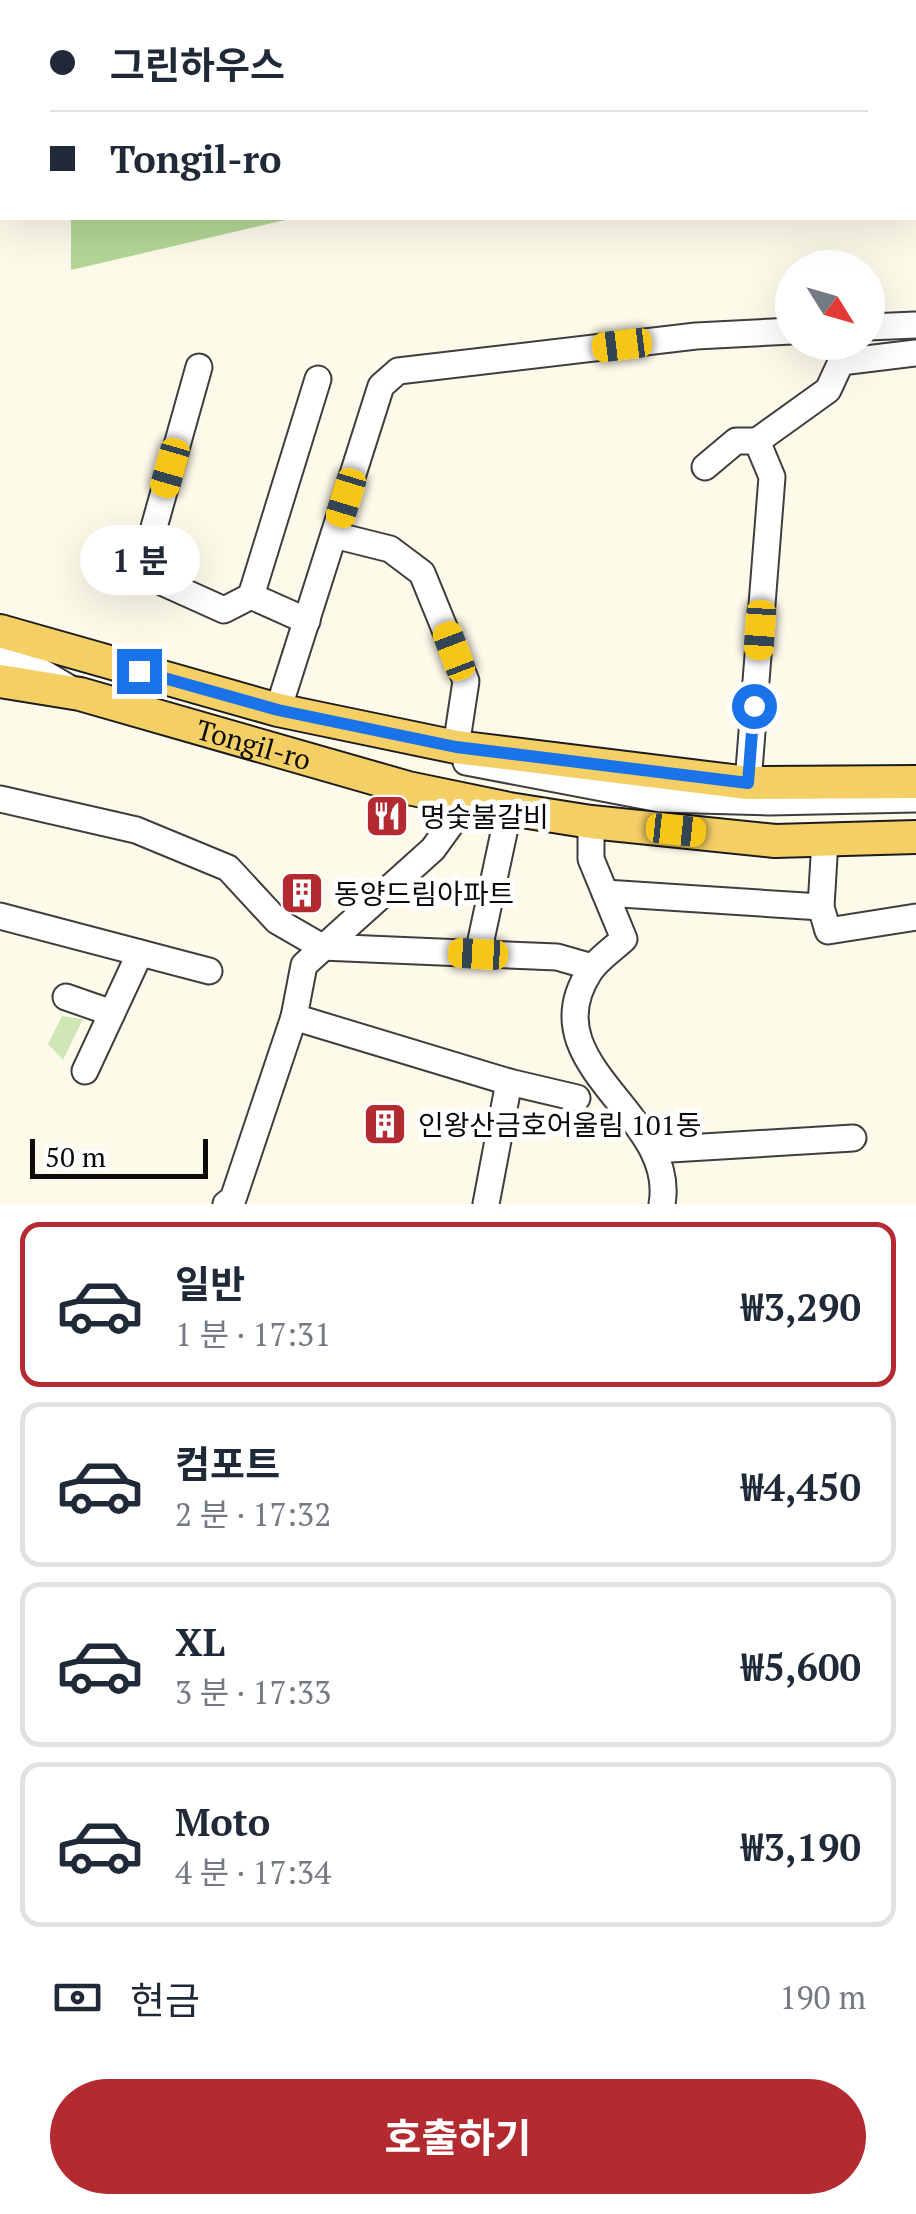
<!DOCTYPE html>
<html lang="ko">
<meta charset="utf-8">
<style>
:root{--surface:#fff;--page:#f2f2f3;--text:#1f2937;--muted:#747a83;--line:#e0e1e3;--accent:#b42a31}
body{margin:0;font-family:"PT Serif","Noto Sans KR",serif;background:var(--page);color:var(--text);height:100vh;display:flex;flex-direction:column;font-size:38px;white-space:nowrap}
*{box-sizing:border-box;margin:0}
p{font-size:32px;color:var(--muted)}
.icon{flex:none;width:55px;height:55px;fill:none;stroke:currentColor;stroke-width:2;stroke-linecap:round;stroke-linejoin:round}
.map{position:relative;height:1204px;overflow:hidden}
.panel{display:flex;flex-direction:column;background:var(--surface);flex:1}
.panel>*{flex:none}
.top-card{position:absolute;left:0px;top:0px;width:918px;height:220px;box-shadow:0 10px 40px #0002;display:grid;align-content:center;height:220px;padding:0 50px;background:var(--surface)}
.needle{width:65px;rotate:127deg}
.controls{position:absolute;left:775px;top:250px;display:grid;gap:20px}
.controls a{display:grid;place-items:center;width:110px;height:110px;border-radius:50%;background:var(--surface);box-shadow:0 10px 40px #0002;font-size:50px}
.scale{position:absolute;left:30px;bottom:25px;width:178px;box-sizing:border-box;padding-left:10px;border:5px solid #0b0b0b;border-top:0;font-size:28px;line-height:35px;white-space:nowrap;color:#0b0b0b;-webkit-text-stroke:8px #fff;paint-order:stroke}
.end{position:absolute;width:45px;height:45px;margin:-22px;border:12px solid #1a73e8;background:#fff;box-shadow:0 0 0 5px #fff}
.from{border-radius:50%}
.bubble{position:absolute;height:70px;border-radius:35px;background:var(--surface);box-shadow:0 10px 40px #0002;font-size:32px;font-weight:700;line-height:70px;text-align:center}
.car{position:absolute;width:30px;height:60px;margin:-30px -15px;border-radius:12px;box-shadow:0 0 8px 2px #0007;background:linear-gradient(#f5c518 24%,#345 0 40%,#f5c518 0 76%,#345 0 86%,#f5c518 0)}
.top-card b{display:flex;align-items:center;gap:35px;height:95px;font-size:38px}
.top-card b+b{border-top:2px solid var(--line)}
.top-card i{width:25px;height:25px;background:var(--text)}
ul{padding:18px 0 0;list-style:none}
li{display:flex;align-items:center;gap:30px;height:165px;margin:0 20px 15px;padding:0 30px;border:5px solid var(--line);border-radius:20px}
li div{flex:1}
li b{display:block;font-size:38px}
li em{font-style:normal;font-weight:700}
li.current{border-color:var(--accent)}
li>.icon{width:90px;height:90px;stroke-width:1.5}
.pay{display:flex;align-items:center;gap:25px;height:110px;padding:0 50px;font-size:38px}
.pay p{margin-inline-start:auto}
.action{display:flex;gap:20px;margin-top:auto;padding:20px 50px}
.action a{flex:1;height:115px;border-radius:60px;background:var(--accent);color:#fff;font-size:40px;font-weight:700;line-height:115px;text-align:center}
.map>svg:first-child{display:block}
.green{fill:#cfe6b6}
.forest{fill:#b3d696}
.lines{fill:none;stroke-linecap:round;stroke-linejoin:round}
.minor-casing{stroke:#3e3e3e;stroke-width:29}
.major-casing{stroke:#1c1c1c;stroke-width:36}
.minor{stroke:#fff;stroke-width:25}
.major{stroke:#f3cf65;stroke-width:32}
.route{stroke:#1a73e8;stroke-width:12}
.labels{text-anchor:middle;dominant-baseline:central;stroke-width:10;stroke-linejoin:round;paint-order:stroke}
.street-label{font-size:28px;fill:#0b0b0b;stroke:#fff}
.poi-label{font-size:28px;fill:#0b0b0b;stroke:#fff;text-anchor:start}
</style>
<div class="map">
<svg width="916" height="1204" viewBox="0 0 916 1204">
<rect width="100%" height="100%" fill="#fefaea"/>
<path class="green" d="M62 1016 83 1019 63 1060 48 1044Z"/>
<g class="forest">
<path d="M71 0H539L71 2Z"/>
<path d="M71 218H294L71 270Z"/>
</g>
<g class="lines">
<g class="minor-casing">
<g id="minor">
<path d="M812 2 815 0"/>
<path d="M868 327 916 325"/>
<path d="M199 367 142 570 164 583 224 610 251 596"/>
<path d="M757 441 828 390 841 362 916 353"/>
<path d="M705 467 736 441H757L772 477 748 783"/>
<path d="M334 535 390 549 422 573 466 681 456 747"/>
<path d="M307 621 251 596 318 379"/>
<path d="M0 659 37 669 69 688"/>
<path d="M293 715 278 710 381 386 398 371 696 336 792 331"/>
<path d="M466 762 660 799 769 802 916 799"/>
<path d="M0 799 136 830 228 868 277 921 322 947 557 957 592 967"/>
<path d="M591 822V859L624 939C613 949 598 959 590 971 528 1065 678 1114 662 1204"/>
<path d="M825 840 821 907 828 931 916 917"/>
<path d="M605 893 821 907"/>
<path d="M0 916 209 971"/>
<path d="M478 954 509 809"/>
<path d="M66 997 112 1013"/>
<path d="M294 1017 509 1082 577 1098"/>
<path d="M85 1071 140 953"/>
<path d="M654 1150 853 1138"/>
<path d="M226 1204 233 1199 294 1017 304 965 433 849 467 802"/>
<path d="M486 1204 509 1082"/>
</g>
</g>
<g class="major-casing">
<g id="major">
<path d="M0 631 278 710 456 747 748 783 916 782"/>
<path id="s1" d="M0 681 80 694 408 788 509 809 591 822 775 841 916 837"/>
</g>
</g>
<use href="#minor" class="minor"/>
<use href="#major" class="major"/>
</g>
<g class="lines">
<path class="route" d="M139 671 278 710 456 747 748 783 754 706"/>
</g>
<defs>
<g id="restaurant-square" transform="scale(2.25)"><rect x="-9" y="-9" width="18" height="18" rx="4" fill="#b42a31" stroke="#fff"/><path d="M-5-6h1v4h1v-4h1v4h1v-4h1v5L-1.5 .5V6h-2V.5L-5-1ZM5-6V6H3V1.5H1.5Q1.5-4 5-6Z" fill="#fff"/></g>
<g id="building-square" transform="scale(2.25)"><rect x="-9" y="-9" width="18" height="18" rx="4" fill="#b42a31" stroke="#fff"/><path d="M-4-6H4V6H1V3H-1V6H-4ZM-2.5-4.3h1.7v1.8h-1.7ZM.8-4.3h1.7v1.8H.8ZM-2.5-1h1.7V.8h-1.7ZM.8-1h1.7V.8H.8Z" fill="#fff"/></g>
</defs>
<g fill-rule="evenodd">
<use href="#restaurant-square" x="387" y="816"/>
<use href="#building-square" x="302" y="893"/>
<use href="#building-square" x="385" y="1124"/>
</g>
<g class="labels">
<g class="street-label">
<text stroke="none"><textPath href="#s1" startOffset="262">Tongil-ro</textPath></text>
</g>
<g class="poi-label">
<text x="420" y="816">명숯불갈비</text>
<text x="334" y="893">동양드림아파트</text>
<text x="418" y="1124">인왕산금호어울림 101동</text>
</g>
</g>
</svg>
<div class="controls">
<a><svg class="needle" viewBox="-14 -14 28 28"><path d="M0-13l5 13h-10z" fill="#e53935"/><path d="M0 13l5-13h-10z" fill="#747a83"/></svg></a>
</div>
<div class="scale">50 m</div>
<i class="end from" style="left:754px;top:706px"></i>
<i class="end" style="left:139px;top:671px"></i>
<div class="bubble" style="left:80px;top:525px;width:120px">1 분</div>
<i class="car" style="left:622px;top:345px;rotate:263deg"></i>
<i class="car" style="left:170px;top:468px;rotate:196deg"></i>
<i class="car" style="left:346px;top:498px;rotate:197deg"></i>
<i class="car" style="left:760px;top:630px;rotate:184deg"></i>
<i class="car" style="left:454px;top:651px;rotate:339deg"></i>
<i class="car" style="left:676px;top:830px;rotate:96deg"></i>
<i class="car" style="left:478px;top:954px;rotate:273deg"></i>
<div class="top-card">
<b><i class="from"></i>그린하우스</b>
<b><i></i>Tongil-ro</b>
</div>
</div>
<section class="panel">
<ul>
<li class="current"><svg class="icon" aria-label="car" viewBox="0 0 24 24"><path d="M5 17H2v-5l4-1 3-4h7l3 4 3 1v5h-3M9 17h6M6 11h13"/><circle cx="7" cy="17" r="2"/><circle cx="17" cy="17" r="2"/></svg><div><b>일반</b><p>1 분 · 17:31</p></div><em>₩3,290</em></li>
<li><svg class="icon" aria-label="car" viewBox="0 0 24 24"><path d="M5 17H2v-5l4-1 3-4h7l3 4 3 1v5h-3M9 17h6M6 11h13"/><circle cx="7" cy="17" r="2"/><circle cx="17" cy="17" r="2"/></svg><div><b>컴포트</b><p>2 분 · 17:32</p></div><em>₩4,450</em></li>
<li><svg class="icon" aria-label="car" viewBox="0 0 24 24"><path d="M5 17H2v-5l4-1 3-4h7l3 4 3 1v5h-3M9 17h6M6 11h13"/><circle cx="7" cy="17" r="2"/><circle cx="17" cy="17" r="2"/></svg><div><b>XL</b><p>3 분 · 17:33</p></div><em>₩5,600</em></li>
<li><svg class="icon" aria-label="car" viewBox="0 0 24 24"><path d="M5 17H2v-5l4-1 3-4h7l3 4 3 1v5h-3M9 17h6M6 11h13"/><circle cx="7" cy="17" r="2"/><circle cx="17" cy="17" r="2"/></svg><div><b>Moto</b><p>4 분 · 17:34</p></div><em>₩3,190</em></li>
</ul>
<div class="pay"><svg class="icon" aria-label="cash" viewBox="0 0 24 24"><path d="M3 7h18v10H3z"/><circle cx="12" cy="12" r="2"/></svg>현금<p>190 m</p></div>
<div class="action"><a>호출하기</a></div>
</section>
